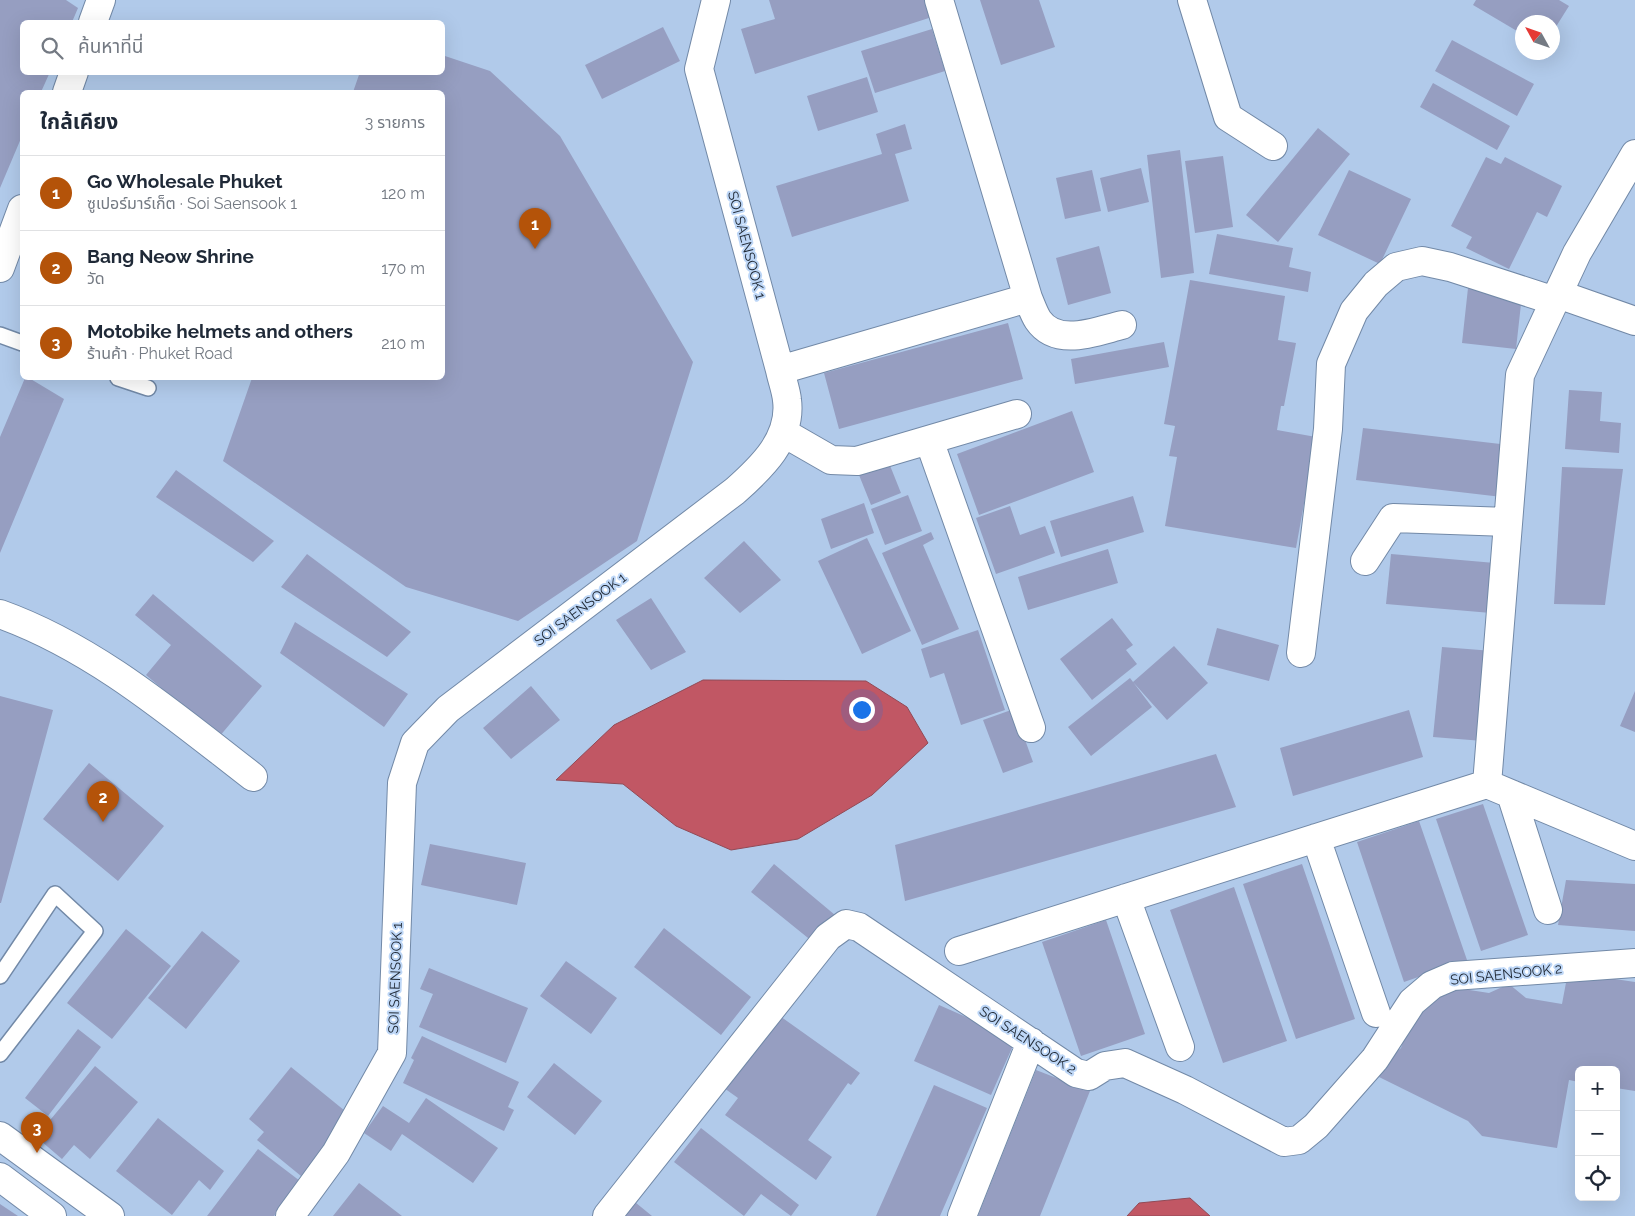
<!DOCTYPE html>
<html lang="th">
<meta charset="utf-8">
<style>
:root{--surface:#fff;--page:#f6f6f7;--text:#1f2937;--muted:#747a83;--line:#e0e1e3;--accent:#b45309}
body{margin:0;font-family:Raleway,"Noto Sans Thai",sans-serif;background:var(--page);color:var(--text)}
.controls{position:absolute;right:15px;bottom:15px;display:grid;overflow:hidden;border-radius:8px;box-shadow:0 5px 20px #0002}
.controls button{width:45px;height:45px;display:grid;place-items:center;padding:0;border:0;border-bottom:1px solid var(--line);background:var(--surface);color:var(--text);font:25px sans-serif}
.compass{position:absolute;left:1515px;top:15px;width:45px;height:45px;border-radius:50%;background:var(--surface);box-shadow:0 5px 20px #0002;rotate:310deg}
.you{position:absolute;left:861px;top:709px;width:18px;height:18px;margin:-12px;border:4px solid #fff;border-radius:50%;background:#1a73e8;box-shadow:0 0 0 8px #1a73e833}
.badge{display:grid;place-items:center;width:32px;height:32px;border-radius:50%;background:var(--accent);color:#fff;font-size:16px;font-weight:700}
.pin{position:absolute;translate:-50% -41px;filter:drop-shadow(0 1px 2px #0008)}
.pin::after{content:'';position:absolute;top:26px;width:18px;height:15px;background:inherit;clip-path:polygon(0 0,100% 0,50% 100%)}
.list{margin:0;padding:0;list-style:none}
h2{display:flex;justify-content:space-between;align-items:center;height:65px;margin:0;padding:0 20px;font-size:21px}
h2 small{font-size:16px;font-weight:400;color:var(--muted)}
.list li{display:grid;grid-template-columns:32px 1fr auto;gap:15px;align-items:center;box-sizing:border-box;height:75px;padding:0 20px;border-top:1px solid var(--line)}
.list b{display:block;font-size:19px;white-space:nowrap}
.list p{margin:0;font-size:16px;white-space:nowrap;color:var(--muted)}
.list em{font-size:16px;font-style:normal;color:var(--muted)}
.icon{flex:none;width:28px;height:28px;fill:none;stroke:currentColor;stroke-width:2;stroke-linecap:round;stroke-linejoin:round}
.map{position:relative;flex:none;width:1635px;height:1216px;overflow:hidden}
.search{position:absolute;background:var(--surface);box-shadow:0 5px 20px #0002;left:20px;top:20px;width:425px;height:55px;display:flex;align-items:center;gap:12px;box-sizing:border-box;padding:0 18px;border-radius:8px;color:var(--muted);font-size:19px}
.panel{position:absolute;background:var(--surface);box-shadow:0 5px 20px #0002;left:20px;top:90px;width:425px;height:290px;border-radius:8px}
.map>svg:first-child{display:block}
.water{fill:#c15764;stroke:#914a56}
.building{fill:#969ec1}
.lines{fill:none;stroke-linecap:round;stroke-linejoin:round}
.lane-casing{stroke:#7289a7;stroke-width:18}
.street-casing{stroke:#7289a7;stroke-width:30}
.secondary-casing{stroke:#7289a7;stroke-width:30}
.lane{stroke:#fff;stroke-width:15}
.street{stroke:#fff;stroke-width:28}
.secondary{stroke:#fff;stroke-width:28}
.labels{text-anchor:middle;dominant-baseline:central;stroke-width:4;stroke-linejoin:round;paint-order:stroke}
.street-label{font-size:14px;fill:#222b37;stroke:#bed7f7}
</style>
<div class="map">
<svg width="1635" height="1216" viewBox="0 0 1635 1216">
<rect width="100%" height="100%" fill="#b1caea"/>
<path class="water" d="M703,680L866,681L907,707L928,743L872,795L798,839L731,850L676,826L623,784L556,780L614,725Z
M1190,1198L1210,1216H1127L1139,1203Z"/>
<path class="building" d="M0,0H66L78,8L72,22H22V72H50L41,92H22V136L0,188Z
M769,0H927L932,17L755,74L741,29L775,19Z
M980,0H1039L1055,47L1001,65Z
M1476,0H1559L1569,6L1552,33V22H1522V34L1473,5Z
M663,27L680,61L602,99L585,65Z
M932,29L945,71L875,93L861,51Z
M1452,40L1534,84L1517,116L1435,71Z
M442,55L490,71L560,136L693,362L637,541L518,621L406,587L223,461L252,378H442V92H353L360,72H442Z
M867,77L878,112L818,131L807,96Z
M1433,83L1510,126L1497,150L1420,107Z
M905,124L912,149L895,154L909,201L792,237L776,186L882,154L876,134Z
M1318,128L1350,154L1278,242L1246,215Z
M1180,150L1194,273L1161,278L1147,155Z
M1223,156L1233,227L1195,233L1185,161Z
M1486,157L1501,164L1505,157L1562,186L1547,217L1537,212L1509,269L1466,248L1472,237L1451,226Z
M1141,168L1149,202L1108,212L1100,178Z
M1092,170L1101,211L1065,219L1056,178Z
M1349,170L1411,199L1380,264L1318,235Z
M1217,234L1293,248L1289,267L1311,272L1308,292L1209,274Z
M1099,246L1111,293L1068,305L1056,258Z
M1190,280L1285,296L1278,340L1296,343L1284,406H1281L1277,430L1316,437L1296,548L1165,526L1177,457L1169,456L1175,426L1164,424Z
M1468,288L1522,295L1516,349L1462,343Z
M1008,323L1023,379L839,429L824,373Z
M1164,342L1169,367L1075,384L1071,359Z
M25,378H29L64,399L0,553V437Z
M1569,390L1602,392L1600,421L1621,423L1619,453L1565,449Z
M1072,411L1094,472L979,515L957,454Z
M1363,428L1509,445L1502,497L1356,480Z
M889,463L901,493L871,505L859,475Z
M1562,467L1623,469L1605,605L1554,604Z
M176,470L274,541L253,562L156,497Z
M908,495L922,531L885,545L871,509Z
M1133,496L1144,532L1061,557L1050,521Z
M864,503L874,533L831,549L821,519Z
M1010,506L1020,535L1045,526L1055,553L996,574L976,518Z
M931,532L934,539L923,545L959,629L922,645L882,553Z
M867,538L911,631L862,654L818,561Z
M744,541L781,580L740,613L704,578Z
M1108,549L1118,583L1028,610L1018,577Z
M307,554L411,632L387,657L281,587Z
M1391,554L1495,563L1491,613L1386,604Z
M153,594L262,686L219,737L146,675L171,645L135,615Z
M651,598L686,652L651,670L616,620Z
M1112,618L1133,645L1126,650L1137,664L1092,700L1060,659Z
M295,622L408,694L384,727L280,653Z
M1217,628L1279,645L1269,681L1207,665Z
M978,630L1005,710L961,725L944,673L930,678L921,649Z
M1174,646L1208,683L1167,720L1133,682Z
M1442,647L1493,651L1483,741L1433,737Z
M1130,678L1152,707L1091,756L1068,727Z
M531,686L560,720L511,759L483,728Z
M1635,691V732L1620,726Z
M0,696L53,710L1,903H0Z
M1014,709L1033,762L1003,773L983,720Z
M1409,710L1423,757L1293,796L1280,748Z
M1216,754L1236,807L905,901L895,845Z
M89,763L164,826L118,881L43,819Z
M1483,804L1528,935L1481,951L1436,819Z
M1419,821L1467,960L1404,982L1357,842Z
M430,844L526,863L517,905L421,885Z
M774,864L835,915L813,942L751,892Z
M1302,864L1355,1019L1296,1039L1243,884Z
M1566,880L1635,884V931L1558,925Z
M1234,887L1287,1041L1223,1063L1170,910Z
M1106,920L1145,1034L1081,1056L1042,942Z
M664,928L751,997L721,1035L634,967Z
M126,929L171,966L112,1039L67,1003Z
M202,931L240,961L186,1029L148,998Z
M566,961L617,998L591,1034L540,996Z
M429,968L528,1008L506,1063L419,1027L433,994L420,989Z
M1568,972L1635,982V1091L1616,1088V1070H1579V1082L1569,1080L1557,1148L1482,1136L1468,1121L1379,1077L1387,1060L1401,1048L1408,1026L1450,987L1489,993L1509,984L1526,998L1562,1004Z
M939,1005L1016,1039L991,1095L914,1061Z
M777,1014L860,1073L851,1085L848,1083L808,1140L832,1157L816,1180L725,1115L738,1098L724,1088Z
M78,1029L101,1047L48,1116L25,1098Z
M422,1036L519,1082L508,1107L514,1110L504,1131L403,1083L414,1060L411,1058Z
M554,1063L602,1101L575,1135L527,1097Z
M95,1066L138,1102L90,1159L74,1145L62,1159L34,1135L44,1123L46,1125Z
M291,1067L350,1115L301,1176L257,1140L264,1132L249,1119Z
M1036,1070L1090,1091L1040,1216H978Z
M934,1085L987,1108L940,1216H876Z
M426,1098L498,1148L473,1183L402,1134L391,1151L364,1133L383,1106L409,1123Z
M158,1118L224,1171L210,1190L199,1180L172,1215L116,1171Z
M701,1128L799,1205L791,1216L761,1194L744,1216L674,1162Z
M258,1149L300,1181L274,1216H207Z
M359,1183L402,1216H333Z
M630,1198L652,1216H615Z
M0,1204L18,1216H0Z"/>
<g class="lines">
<defs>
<path id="lane" d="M0,335L22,343
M118,378L148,388
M0,976L55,894L95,931L0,1054"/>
<path id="street" d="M939,0L1028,298C1031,305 1034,314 1038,320C1057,348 1097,331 1122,325
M1192,0L1228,117L1273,146
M1558,294L1635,321
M780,370L1028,298
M784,433L831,460L857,461L1017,414
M929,440L1031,728
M1365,561L1393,518L1508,522
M0,614C95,648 174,716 253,777
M1301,653L1328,429L1331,364L1354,311L1376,284L1396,267L1422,261L1450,267L1555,301
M1487,784L1520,375L1577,253L1635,154
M1511,794L1548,910
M1316,838L1376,1013
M1126,898L1180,1047
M959,951L1487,784L1635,846
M290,1216L336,1153L392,1053L402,783L415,743L448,709L735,491C761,468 792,439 787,400C786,390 782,380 780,370L699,69L716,0
M607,1216L828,937L846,924L859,927L1076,1073L1089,1076L1105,1066L1125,1063L1185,1090L1284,1142L1299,1140L1316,1126L1375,1059L1412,1002L1432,985L1453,976L1635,963
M962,1216L1031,1042"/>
<path id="secondary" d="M93,22L101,0
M67,92L74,72
M0,268L22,209
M0,1136L110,1216
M0,1177L52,1216"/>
</defs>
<use href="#lane" class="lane-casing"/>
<use href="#street" class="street-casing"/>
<use href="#secondary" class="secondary-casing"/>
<use href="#lane" class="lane"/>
<use href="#street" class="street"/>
<use href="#secondary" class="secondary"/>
</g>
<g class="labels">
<g class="street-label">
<text transform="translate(747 245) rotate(75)">SOI SAENSOOK 1</text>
<text transform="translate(580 609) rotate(-37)">SOI SAENSOOK 1</text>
<text transform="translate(1506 974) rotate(-6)">SOI SAENSOOK 2</text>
<text transform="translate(395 978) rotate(-88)">SOI SAENSOOK 1</text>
<text transform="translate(1028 1040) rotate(33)">SOI SAENSOOK 2</text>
</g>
</g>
</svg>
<div class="controls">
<button>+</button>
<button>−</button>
<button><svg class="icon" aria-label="locate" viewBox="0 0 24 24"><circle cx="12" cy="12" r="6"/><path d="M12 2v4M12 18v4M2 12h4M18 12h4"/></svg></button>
</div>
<svg class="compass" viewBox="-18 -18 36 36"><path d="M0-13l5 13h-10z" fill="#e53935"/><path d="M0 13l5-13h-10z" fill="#747a83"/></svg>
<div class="you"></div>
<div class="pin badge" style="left:535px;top:249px">1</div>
<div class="pin badge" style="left:103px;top:822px">2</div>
<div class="pin badge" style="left:37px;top:1153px">3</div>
<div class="search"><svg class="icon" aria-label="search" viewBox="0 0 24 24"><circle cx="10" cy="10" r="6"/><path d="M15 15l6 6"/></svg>ค้นหาที่นี่</div>
<section class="panel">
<h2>ใกล้เคียง<small>3 รายการ</small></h2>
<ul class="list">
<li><span class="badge">1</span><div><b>Go Wholesale Phuket</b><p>ซูเปอร์มาร์เก็ต · Soi Saensook 1</p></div><em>120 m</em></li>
<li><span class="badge">2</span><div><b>Bang Neow Shrine</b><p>วัด</p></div><em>170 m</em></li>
<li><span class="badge">3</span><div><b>Motobike helmets and others</b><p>ร้านค้า · Phuket Road</p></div><em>210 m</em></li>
</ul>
</section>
</div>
